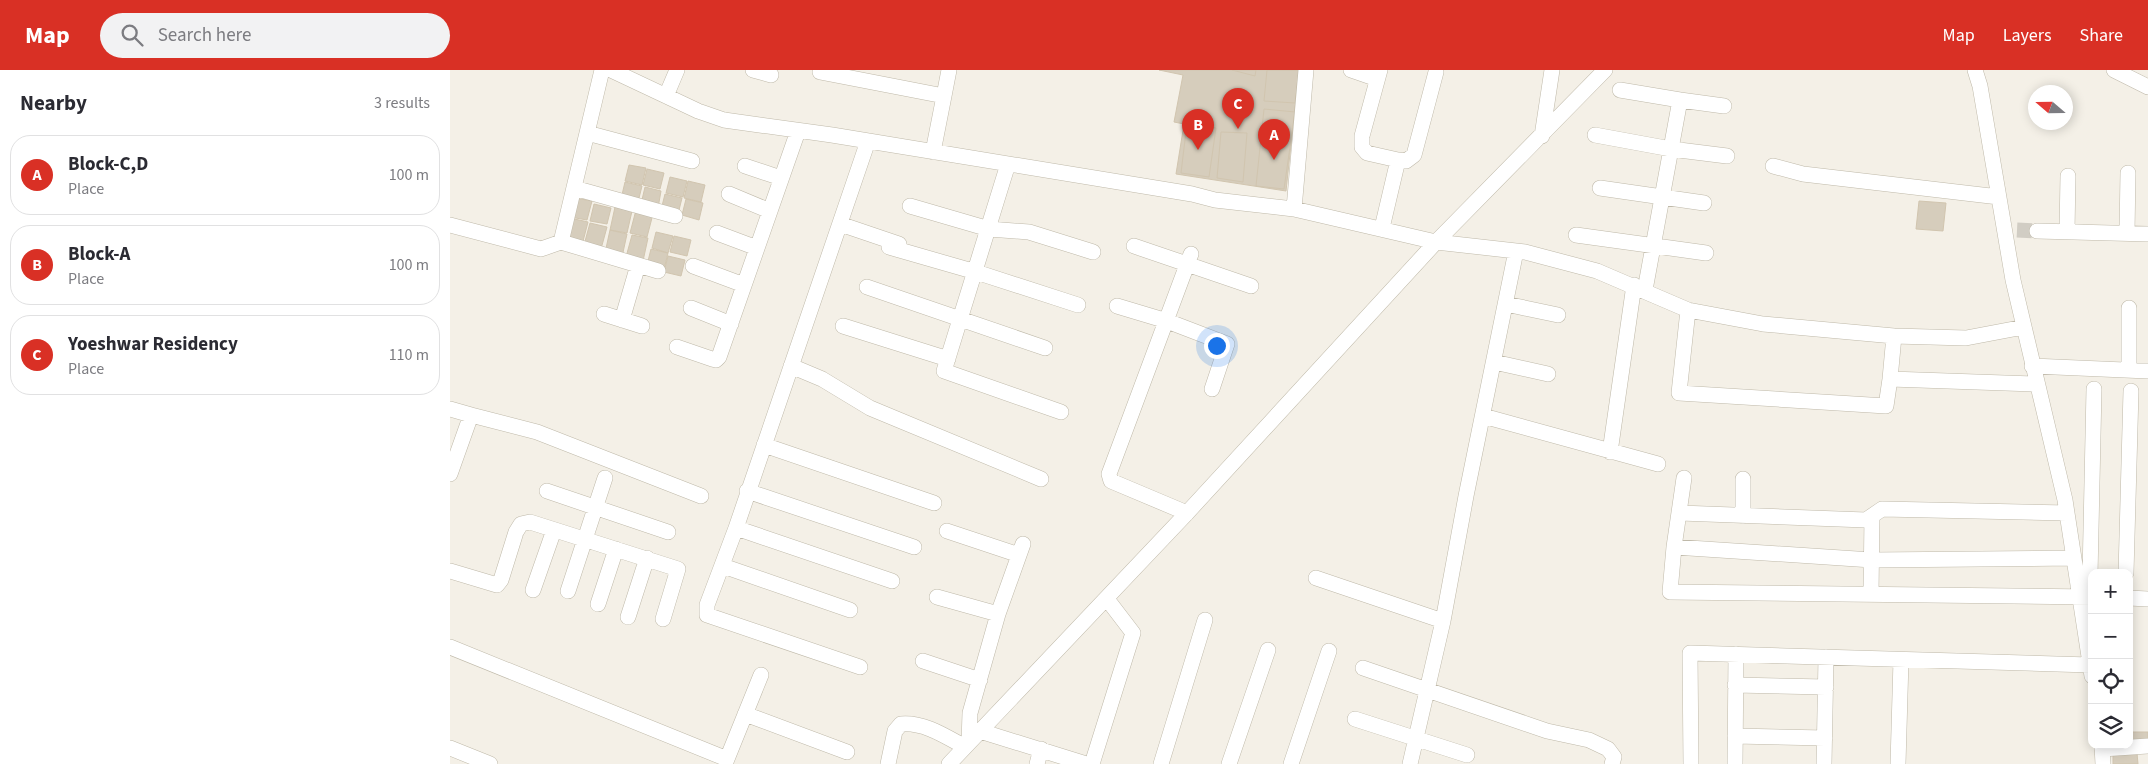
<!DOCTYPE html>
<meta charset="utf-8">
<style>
:root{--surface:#fff;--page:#f2f2f3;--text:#2b2b33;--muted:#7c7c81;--line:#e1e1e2;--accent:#d93025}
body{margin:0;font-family:"Source Sans 3",sans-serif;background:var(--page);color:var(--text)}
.controls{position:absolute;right:15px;bottom:15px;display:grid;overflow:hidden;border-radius:10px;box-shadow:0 2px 12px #0003}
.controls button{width:45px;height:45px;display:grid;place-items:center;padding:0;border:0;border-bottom:1px solid var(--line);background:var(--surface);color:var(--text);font:25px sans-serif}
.compass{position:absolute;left:1578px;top:15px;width:45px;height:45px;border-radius:50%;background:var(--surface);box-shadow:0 2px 12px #0003;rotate:290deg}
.you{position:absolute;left:766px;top:275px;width:18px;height:18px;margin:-12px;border:4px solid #fff;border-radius:50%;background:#1a73e8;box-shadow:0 0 0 8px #1a73e833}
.badge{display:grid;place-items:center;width:32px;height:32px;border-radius:50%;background:var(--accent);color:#fff;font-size:16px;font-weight:700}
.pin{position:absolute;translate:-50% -41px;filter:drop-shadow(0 1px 2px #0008)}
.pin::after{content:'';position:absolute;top:26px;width:18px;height:15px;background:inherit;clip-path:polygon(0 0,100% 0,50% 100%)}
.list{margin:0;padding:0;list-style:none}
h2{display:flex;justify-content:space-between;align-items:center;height:65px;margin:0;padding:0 20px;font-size:21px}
h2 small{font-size:16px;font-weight:400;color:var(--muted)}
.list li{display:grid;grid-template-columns:32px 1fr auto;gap:15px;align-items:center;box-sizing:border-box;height:80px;margin:0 10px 10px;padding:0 10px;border:1px solid var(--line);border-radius:20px}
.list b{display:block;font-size:19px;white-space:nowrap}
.list p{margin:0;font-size:16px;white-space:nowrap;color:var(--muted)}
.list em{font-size:16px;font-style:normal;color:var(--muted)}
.icon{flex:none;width:28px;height:28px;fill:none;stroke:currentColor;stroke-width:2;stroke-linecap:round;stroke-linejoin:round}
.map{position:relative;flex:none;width:1698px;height:694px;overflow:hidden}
header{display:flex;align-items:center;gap:30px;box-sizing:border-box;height:70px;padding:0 25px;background:var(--accent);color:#fff}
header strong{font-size:24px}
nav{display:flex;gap:28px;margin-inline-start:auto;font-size:18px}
.search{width:350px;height:45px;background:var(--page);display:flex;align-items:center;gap:12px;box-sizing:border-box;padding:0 18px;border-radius:28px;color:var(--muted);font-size:19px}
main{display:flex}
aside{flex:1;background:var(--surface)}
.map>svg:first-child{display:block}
.building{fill:#d6cdbc;stroke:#d1c5af}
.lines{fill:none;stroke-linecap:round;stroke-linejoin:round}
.minor-tunnel{stroke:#d1cdc4;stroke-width:15;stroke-dasharray:15 8;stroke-linecap:butt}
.minor-casing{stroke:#bfb9a9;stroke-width:16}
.minor{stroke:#fff;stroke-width:15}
</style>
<header>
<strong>Map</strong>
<div class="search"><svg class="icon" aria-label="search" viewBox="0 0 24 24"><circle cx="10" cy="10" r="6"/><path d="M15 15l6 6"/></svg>Search here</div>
<nav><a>Map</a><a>Layers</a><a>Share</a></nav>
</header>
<main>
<aside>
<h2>Nearby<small>3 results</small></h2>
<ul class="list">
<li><span class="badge">A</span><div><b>Block-C,D</b><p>Place</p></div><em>100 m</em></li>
<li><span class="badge">B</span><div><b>Block-A</b><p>Place</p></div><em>100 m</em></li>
<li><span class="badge">C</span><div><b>Yoeshwar Residency</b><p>Place</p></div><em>110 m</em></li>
</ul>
</aside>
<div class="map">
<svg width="1698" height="694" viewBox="0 0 1698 694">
<rect width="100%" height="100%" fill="#f4f0e7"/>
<path class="building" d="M709,0H849L836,121L726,104L734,54L724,52L733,5Z
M782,0H806L805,6Z
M817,0H849L845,33L814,31Z
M814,39L845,42L834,119L806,116Z
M737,53L766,58L759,107L731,103Z
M771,62L797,63L793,112L767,108Z
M179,95L196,98L192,115L175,111Z
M197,99L214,103L210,119L193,115Z
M220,107L237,111L233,127L216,123Z
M238,111L255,115L251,132L234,128Z
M175,112L192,116L188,132L171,129Z
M195,117L211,121L208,138L191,134Z
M215,124L232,128L228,144L211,140Z
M125,128L142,131L137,150L120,147Z
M236,129L253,133L249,150L232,145Z
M1469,131L1496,133L1493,161L1466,159Z
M144,134L161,138L157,154L140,151Z
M165,137L182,141L177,163L160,160Z
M186,140L203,144L197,167L180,163Z
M120,148L138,152L132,175L115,171Z
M140,153L157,157L151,179L134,175Z
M160,160L177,164L172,187L155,183Z
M206,162L223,166L218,183L202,178Z
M182,165L198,168L193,191L176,187Z
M224,166L241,170L237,186L220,182Z
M201,179L218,183L214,199L197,195Z
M218,186L235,190L231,206L214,202Z
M1679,662H1698V676L1679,675Z
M1687,683L1688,694H1663V684Z"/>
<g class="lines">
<path class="minor-tunnel" d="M1567,160L1587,161"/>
<defs>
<path id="minor" d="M161,0L248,41L274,50L382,65L742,124L765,130L844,139L986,172L1075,182L1147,201L1238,240L1313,254L1444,266L1516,268L1574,257
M303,0L321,5
M901,0L927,9
M930,0L912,66V77L917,83L948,90L932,158
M1525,0L1530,16L1563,210L1615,430L1642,606
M1664,0L1698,17
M370,2L494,26L483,82
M1170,20L1230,30L1195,220
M216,26L227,0
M494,26L499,0
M1230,30L1274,36
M137,63L242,91
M1145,65L1221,79L1277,86
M1092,66L1102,0
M948,90L956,91L964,85L986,2
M558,94L494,301L611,342
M295,96L331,108
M1323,96L1353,104L1549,127
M124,118L225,146
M1150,118L1254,133
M279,124L320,141
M460,136L539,159L579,162L643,182
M844,139L856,0
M390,154L449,174
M0,155L91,179L111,172L152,0
M1587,161L1698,164
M1617,161L1618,106
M1677,162L1678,103
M267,163L307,178
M1126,165L1256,183
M111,172L208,201
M684,176L801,216
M439,177L526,202L628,235
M243,196L294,215
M417,217L595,278
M1056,234L1108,245
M667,236L717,251L777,274L762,319
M241,238L281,254
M1238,240L1229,323L1436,336L1440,309
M154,244L192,256
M172,250L188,195
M393,256L498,289
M1444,266L1440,309L1586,314
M227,277L262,289L266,290L269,287L348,61
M1044,292L1098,304
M341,296L372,309L420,338L591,409
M1582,296L1698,301
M1679,300V238
M0,339L21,345L0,404
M21,345L87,362L251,426
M1033,346L1208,394
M314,375L484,433
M1160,382L1184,215
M1293,409V446
M97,421L218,462
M297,421L464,477
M737,443L661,411L659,404L741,184
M1230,443L1416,450L1432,439L1617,443
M286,458L442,511
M497,461L569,485
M1224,477L1234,408
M1623,488L1422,490L1224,477L1220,522L1642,527
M273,496L400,540
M0,501L47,515L51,510L66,462L71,454L80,452L228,499L213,549
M1676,503L1681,321
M866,508L993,551
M1628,516L1637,512L1640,506L1644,319
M83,520L104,460
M118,521L155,408
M1421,524L1422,446
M487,527L548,544
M1679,528L1698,529
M148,534L166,479
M178,547L197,488
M0,577L277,689
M473,591L530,610
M410,597L257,545V535L286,458L418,71
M913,598L1097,661L1139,670L1158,679L1164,687L1162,694
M1285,615L1376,617
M295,644L397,682
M905,649L1017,685
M530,661L636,694
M1285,666L1375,668
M519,672L520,643L548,544L573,474
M1652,675L1653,694
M0,678L40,694
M1652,679L1698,676
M275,694L311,605
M438,694L445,661L451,654C474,652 495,666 515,677
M499,694L737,443L986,172L1155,0
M587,694L591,679
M642,694L683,563L657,529
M711,694L755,550
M779,694L818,580
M841,694L879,581
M960,694L993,551L1016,426L1066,181
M1241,694L1240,583L1640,595
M1285,694L1286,584
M1374,694L1376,587
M1448,694L1451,590"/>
</defs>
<use href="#minor" class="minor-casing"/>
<use href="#minor" class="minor"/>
</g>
</svg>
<div class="controls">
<button>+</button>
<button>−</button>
<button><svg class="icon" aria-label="locate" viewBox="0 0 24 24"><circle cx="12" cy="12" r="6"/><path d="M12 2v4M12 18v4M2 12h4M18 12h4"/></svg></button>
<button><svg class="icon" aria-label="layers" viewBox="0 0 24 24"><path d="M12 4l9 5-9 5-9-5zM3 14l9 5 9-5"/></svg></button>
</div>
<svg class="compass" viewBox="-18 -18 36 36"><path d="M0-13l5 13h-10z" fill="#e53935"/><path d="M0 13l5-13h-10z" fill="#7c7c81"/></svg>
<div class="you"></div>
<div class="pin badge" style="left:824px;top:90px">A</div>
<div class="pin badge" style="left:748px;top:80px">B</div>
<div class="pin badge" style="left:788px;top:59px">C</div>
</div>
</main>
